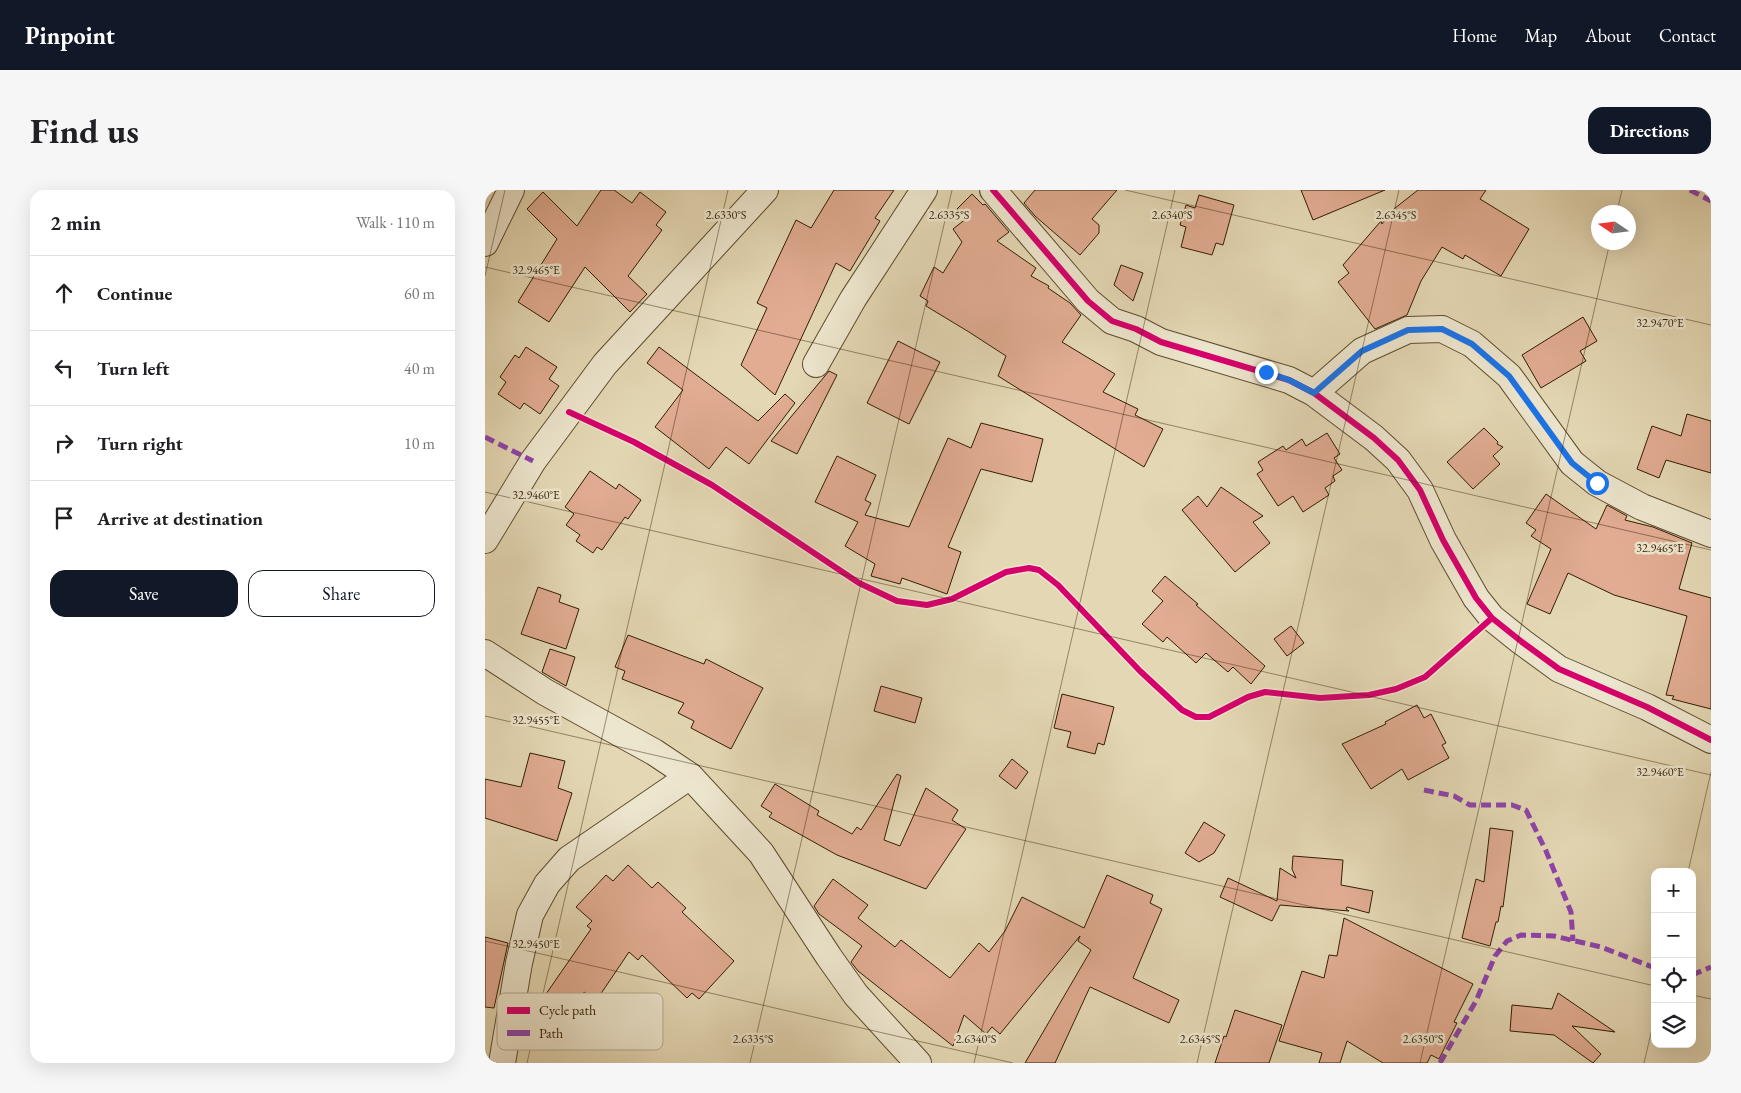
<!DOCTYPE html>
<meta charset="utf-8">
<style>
:root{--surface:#fff;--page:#f6f6f6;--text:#202124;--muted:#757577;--line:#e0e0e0;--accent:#111827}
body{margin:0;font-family:"EB Garamond",serif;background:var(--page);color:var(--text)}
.controls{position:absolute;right:15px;bottom:15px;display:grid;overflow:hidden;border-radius:10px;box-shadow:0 5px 20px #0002}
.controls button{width:45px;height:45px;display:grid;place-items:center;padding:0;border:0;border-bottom:1px solid var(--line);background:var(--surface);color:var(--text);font:25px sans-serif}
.compass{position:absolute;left:1106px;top:15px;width:45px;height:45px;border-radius:50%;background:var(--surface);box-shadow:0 5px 20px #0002;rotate:283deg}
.stop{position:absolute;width:15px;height:15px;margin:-11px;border:4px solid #1a73e8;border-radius:50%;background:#fff}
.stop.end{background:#1a73e8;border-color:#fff;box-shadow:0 1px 5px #0008}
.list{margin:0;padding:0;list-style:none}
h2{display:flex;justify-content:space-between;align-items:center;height:65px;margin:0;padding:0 20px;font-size:21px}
h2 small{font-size:16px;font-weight:400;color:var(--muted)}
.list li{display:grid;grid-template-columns:32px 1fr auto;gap:15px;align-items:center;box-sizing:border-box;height:75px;padding:0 20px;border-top:1px solid var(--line)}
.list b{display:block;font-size:19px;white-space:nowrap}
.list em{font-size:16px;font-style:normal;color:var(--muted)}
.actions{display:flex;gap:10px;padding:15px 20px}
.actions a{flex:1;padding:11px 0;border:1px solid var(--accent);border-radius:15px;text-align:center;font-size:18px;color:var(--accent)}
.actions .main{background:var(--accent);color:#fff}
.icon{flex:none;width:28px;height:28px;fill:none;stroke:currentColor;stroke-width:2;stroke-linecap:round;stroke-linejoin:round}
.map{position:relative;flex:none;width:1226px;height:873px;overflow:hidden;border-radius:15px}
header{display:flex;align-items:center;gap:30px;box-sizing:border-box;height:70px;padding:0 25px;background:var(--accent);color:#fff}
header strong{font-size:24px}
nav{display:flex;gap:28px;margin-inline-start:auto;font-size:18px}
.intro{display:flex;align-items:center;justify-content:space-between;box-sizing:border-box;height:120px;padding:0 30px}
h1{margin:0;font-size:35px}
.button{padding:12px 22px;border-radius:15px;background:var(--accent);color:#fff;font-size:18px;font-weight:700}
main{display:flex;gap:30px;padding:0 30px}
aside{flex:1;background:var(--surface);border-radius:15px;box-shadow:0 5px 20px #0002}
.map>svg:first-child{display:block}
.building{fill:#e1ac92;stroke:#321d02}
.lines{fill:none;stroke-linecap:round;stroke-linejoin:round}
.minor-casing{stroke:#5e4c2e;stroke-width:28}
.minor{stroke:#ede6ce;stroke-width:26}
.quiet{stroke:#8e44ad;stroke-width:5;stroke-dasharray:10 5;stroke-linecap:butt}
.cycleway-casing{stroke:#ede6ce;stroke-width:9}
.cycleway{stroke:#d6006c;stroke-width:6}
.route{stroke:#1a73e8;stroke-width:6}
.ticks{fill:none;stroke:#321d02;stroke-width:1;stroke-opacity:0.45}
.key{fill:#ede6ce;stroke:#b5aa91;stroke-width:1}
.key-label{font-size:14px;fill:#321d02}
.ticks-label{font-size:12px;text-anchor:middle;fill:#321d02;stroke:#ede6ce;stroke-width:5;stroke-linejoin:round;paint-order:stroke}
</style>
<header>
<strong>Pinpoint</strong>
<nav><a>Home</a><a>Map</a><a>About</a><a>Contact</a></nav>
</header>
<div class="intro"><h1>Find us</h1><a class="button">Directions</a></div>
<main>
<aside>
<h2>2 min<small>Walk · 110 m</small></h2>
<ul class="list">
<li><svg class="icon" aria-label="ahead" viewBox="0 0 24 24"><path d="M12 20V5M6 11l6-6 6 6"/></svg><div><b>Continue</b></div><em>60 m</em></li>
<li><svg class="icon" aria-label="left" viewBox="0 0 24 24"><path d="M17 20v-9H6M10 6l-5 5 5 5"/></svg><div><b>Turn left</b></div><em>40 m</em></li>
<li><svg class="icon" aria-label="right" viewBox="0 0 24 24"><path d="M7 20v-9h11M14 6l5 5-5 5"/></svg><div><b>Turn right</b></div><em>10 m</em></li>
<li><svg class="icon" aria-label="arrive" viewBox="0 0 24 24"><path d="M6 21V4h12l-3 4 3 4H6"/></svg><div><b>Arrive at destination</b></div></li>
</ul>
<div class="actions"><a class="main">Save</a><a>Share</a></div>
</aside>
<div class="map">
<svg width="1226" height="873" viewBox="0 0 1226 873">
<rect width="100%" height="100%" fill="#e4d8b4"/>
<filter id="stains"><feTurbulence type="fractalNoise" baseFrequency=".004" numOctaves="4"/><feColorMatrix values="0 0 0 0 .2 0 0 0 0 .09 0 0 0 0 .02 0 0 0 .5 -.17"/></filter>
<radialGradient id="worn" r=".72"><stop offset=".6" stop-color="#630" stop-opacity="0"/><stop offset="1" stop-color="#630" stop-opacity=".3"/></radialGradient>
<path class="building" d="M116,0H129L147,13L155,2L181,22L171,35L177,40L143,86L162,104L145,122L100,77L64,132L33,112L72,49L42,19L58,2L92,36Z
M349,0H409L390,28L395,31L365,81L351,73L290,205L256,175L282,118L272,113L311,30L326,38Z
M550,0H632L607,29L614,35V43L595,65L550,26L539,13Z
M816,0H900L828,30Z
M933,0H1001L995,9L1044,39L1016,86L980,65L978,69L957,57L936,91L922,125L890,139L853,92L864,83L858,75L896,31L897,34L905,22Z
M487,4L498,15L500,14L524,42L512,51L551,78L546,86L564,96L563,98L585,113L596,125L577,152L630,184L618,202L653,219L650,225L678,239L659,277L513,186L521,166L484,142L441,116L443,111L435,106L449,77L458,83L477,52L468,39L482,28L472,19Z
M714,5L749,15L738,55L731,53L727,65L696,57L701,37L695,35L701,15L710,18Z
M636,75L658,83L648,111L629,95Z
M1098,127L1112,151L1095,161L1101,171L1056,198L1037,165Z
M413,151L455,172L424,234L382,213Z
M41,157L72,177L64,189L74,196L55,224L39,213L35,219L13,204L21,192L15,187L30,165L34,168Z
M174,157L273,231L300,204L310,213L264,274L241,257L224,279L170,237L198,200L162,173Z
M344,181L352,185L312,264L286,251Z
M1202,224L1226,231V283L1181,270L1174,288L1152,279L1167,236L1196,246Z
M496,233L558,249L547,292L496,279L463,357L476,362L462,404L417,388L415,394L386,386L390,374L360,356L373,332L330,312L352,266L391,285L380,310L386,313L380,325L424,337L463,248L486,258Z
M999,238L1013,252L1012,254L1018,257L1008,266L1015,274L988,299L962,272Z
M842,243L855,264L849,268L857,280L848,286L850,291L840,298L844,305L818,322L808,306L793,316L772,284L778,280L773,272L798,256L801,260L817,249L821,256Z
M105,281L131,299L134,294L156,310L143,329L140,327L117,360L112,357L108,363L91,351L95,345L81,335L89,324L80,317Z
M736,297L778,326L768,332L785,353L750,382L697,320L713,306L722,317Z
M1061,304L1111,339L1122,315L1142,326L1140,330L1168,337L1207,353L1194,399L1226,408V519L1187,509L1189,506L1181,505L1202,426L1129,405L1083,383L1065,424L1042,414L1066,359L1046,346L1051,340L1041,333Z
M680,386L713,414L711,415L780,476L766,494L748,477L743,482L721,463L711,473L682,447L678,452L657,434L678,411L667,401Z
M53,397L76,405L74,412L94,419L81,459L36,444Z
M806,436L819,453L802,466L789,449Z
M143,445L219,474L221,469L278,498L246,559L206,538L209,531L193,523L199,513L137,489L140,481L130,477Z
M65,459L90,467L81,496L57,482Z
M396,496L437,508L430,533L389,521Z
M577,504L629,517L619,555L613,553L610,564L582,557L586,542L569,538Z
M932,515L939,528L946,524L961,553L957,555L964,568L923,590L917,579L886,599L857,554L901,534L900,532Z
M45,563L80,571L73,598L87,603L72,651L0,628V589L36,597Z
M527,569L543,582L531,599L514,586Z
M412,584L416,586L399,650L415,656L441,598L473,620L467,630L481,639L441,699L352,665L284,627L287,623L276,616L290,594L334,621L332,625L367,644L372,637L376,640Z
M719,632L740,645L729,663L714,672L700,663Z
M1005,638L1028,641L1018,717L1016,716L1013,732H1011L1005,756L977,748L991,689L999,692Z
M808,666L858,670L856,695L888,701L884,723L862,717L861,719L864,721L795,715L787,731L735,707L743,688L792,711L795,678L811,688L807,679Z
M143,675L167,698L173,692L201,718L197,722L249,771L214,809L207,803L202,808L157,765L153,770L144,762L111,811L99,802L87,850L55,841L64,806L61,804L106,739L102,736L107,731L91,717L121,685L128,691Z
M622,685L668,705L665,713L677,719L648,788L694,810L684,833L605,797L570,873H540L606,760L593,751L595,746L515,844L507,837L501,844L479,825L468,856L373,781L366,772L377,756L334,724L329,716L348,689L383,715L373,728L410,757L416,750L465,788L494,753L504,762L520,741L537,707L599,738Z
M859,728L988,794L969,832L972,833L954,869L946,865L942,873H898L862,851L855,873H834L837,863L794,851L817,781L839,788L844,765L852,766Z
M0,747L23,753L9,818L0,817Z
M1073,803L1130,842L1087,836L1116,864L1108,873L1069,845L1025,841L1027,815L1067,819Z
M750,820L797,835L784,873H730L739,846L741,847Z"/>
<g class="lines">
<defs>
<path id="minor" d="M508,0L603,111L627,131L651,139L676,152L804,190L829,203L889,248L913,270L935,300L958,350L991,408L1007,428L1037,452L1074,479L1162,517L1226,550
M0,53L26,0
M331,174L368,109L439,0
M829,203L877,161L923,140L957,139L987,154L1024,186L1087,273L1112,293L1157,317L1226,344
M0,350L48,271L120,174L280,0
M0,463L60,502L169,562L205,586L276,663L344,767L371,805L433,873
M17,873L34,773L45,725L62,694L84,669L205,586"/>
</defs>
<use href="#minor" class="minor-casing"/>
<use href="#minor" class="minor"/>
<path class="quiet" d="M1205,0L1226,11
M0,247L48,271
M939,600L969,606L985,615H1027L1041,620L1061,661L1086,722L1088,751
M1207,785L1226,777
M955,873L991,811L1010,766L1022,751L1036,745L1069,746L1116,757L1170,778"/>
<defs>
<path id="cycleway" d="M508,0L603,111L627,131L651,139L676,152L804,190L829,203L889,248L913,270L935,300L958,350L991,408L1007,428L1037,452L1074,479L1162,517L1226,550
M84,222L149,252L227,295L374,393L412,411L442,415L467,409L521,382L544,378L554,380L573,395L655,481L697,520L711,527H724L763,507L780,502L835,508L884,505L911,499L940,487L1007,428"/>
</defs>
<use href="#cycleway" class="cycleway-casing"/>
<use href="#cycleway" class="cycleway"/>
</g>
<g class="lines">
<path class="route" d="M781,182L804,190L829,203L877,161L923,140L957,139L987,154L1024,186L1087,273L1112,293"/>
</g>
<path class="ticks" d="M640,0L1226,135M1132,22L1137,0M0,77L1226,360M0,86L20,0M0,302L1226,585M0,526L1170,796M1203,682L1226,582M0,751L528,873M1207,805L1226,809M42,873L243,0M265,873L467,0M489,873L690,0M712,873L914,0M935,873L1125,52M1159,873L1170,826"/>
<rect x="12" y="803" width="166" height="57" rx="8" class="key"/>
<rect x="22" y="817" width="23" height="7" fill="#d6006c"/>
<rect x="22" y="840" width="23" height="6" fill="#8e44ad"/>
<g class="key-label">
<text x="54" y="825">Cycle path</text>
<text x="54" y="848">Path</text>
</g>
<g class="ticks-label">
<text x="241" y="29">2.6330°S</text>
<text x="464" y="29">2.6335°S</text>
<text x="687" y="29">2.6340°S</text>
<text x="911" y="29">2.6345°S</text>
<text x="51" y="84">32.9465°E</text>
<text x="1175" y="137">32.9470°E</text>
<text x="51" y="309">32.9460°E</text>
<text x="1175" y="362">32.9465°E</text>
<text x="51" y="534">32.9455°E</text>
<text x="1175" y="586">32.9460°E</text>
<text x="51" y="758">32.9450°E</text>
<text x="268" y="853">2.6335°S</text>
<text x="491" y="853">2.6340°S</text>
<text x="715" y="853">2.6345°S</text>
<text x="938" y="853">2.6350°S</text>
</g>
<rect width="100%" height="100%" filter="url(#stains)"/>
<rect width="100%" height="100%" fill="url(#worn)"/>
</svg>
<div class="controls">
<button>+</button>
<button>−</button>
<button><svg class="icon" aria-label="locate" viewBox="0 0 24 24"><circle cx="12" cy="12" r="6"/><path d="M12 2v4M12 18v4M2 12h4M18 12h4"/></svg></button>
<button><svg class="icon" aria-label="layers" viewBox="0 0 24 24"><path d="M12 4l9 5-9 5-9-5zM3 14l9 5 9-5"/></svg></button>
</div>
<svg class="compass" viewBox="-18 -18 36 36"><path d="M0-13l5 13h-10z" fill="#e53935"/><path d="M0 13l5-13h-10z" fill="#757577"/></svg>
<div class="stop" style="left:1112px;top:293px"></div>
<div class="stop end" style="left:781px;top:182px"></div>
</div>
</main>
